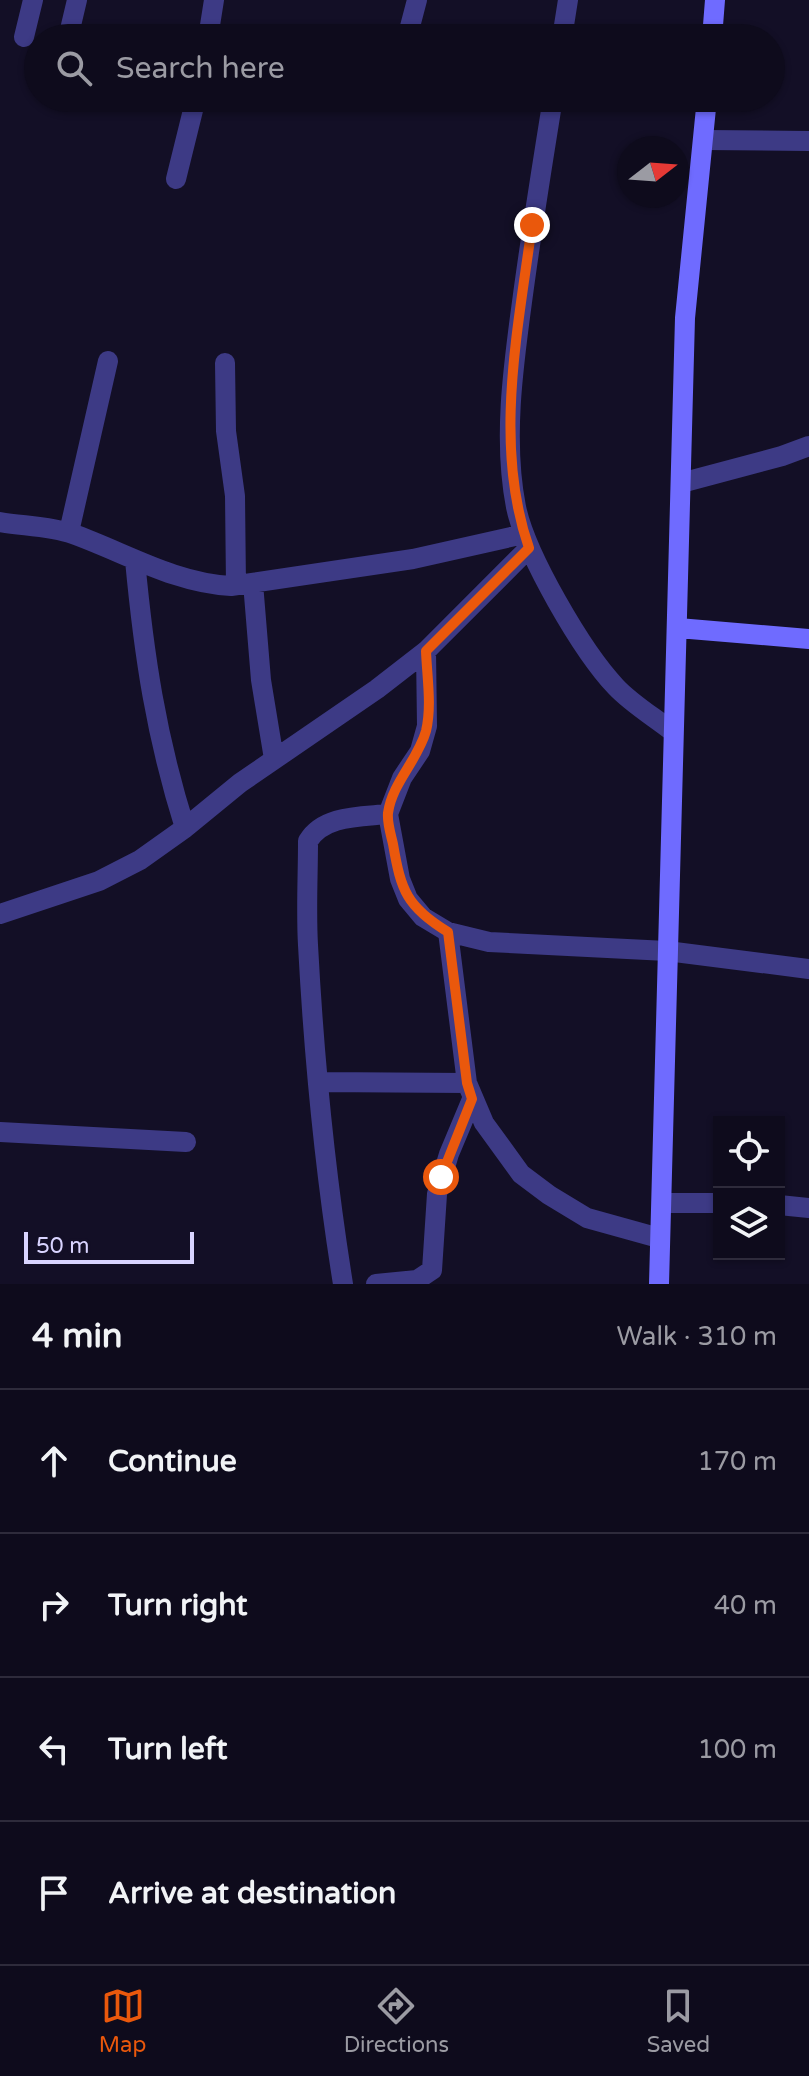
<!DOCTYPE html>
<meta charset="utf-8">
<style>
:root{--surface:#0e0b1c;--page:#1c1929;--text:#f1f3f6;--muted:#9b9ba3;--line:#2e2b3b;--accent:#ea580c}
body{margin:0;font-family:"Varela Round",sans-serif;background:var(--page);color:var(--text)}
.controls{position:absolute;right:24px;bottom:24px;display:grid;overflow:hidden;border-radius:0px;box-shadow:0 2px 6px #0004}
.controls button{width:72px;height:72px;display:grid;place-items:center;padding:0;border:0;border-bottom:2px solid var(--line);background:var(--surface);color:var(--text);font:40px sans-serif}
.compass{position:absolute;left:617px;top:136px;width:72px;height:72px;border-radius:50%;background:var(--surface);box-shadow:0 2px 6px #0004;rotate:73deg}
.scale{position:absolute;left:24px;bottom:20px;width:170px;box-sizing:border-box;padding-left:8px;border:4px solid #d9d4ff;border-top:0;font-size:22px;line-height:28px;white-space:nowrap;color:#d9d4ff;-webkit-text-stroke:6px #130f26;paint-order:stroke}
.stop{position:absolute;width:24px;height:24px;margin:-18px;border:6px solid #ea580c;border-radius:50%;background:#fff}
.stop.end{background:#ea580c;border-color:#fff;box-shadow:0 2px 8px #0008}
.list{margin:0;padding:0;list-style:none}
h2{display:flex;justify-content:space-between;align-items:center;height:104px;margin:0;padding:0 32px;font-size:34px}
h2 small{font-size:26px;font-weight:400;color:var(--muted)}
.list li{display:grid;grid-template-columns:52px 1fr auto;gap:24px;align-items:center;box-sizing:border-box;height:144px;padding:0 32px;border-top:2px solid var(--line)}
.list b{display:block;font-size:30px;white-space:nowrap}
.list em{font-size:26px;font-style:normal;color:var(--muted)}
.icon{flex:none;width:44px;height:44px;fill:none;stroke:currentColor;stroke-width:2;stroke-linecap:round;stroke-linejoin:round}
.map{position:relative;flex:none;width:809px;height:1284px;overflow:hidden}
.search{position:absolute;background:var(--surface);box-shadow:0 2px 6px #0004;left:24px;right:24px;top:24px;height:88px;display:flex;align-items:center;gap:20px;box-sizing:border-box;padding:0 28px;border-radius:44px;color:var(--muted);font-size:30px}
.sheet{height:680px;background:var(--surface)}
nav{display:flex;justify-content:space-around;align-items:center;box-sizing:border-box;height:112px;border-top:2px solid var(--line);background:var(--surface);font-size:22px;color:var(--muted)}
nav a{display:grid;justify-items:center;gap:4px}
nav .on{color:var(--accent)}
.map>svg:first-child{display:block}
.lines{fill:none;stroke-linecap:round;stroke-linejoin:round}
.street{stroke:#3d3a85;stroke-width:20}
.secondary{stroke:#6f6bff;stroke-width:20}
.route{stroke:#ea580c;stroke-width:10}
</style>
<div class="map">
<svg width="809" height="1284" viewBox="0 0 809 1284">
<rect width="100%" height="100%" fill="#130f26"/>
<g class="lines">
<path class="street" d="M24,37L33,0
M68,38L77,0
M208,38L214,0
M407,38L417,0
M562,38L568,0
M553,98C542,166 531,234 522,302C513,368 503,441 516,507C526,555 582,651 616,687C632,704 654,717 673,732
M391,99V98
M704,140L809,141
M176,179L196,98
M225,363L226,431L235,496L236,585
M681,483L782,456L809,446
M0,522C23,526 51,526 73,534C126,553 174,583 231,586L413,559L524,534
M69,532L108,361
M135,560C144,656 156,736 185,828
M253,583L261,680L274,759
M426,651L427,726L420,751L402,778L388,814L400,879L408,899L423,917L448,932L489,942L667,951L809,969
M0,914L99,881L140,860L185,828L240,783L377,689L426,651L529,548
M448,932L467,1083L484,1123L521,1174L549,1195L587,1218L659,1238
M318,1082L467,1083
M0,1132L186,1142
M662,1203H719
M779,1205L809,1208
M343,1284C325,1172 314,1058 308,945C306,911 308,876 308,841C324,815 360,817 388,814
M376,1284L417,1280L432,1270L437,1194L449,1154L472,1099"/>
<path class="secondary" d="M712,38L715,0
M678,628L809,639
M659,1284L685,318L707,98"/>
</g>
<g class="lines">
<path class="route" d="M441,1177L472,1099L467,1083L448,932C407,907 401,891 393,844C391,835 387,823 388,813C392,783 418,760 426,731C432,706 427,677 426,651L529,548C493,445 518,330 532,225"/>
</g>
</svg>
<div class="controls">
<button><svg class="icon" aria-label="locate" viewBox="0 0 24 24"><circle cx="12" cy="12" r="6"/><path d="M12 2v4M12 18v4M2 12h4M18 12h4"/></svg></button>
<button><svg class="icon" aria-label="layers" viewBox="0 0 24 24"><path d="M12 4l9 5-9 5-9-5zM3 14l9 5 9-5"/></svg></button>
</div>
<svg class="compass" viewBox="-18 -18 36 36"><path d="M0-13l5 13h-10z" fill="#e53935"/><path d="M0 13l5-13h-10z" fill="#9b9ba3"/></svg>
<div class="scale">50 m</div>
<div class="stop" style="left:441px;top:1177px"></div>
<div class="stop end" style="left:532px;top:225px"></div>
<div class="search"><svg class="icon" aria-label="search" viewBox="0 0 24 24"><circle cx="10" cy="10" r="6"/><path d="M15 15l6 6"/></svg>Search here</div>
</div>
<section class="sheet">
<h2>4 min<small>Walk · 310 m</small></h2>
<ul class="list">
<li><svg class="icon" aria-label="ahead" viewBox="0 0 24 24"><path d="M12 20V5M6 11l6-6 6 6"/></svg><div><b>Continue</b></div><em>170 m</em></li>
<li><svg class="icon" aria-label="right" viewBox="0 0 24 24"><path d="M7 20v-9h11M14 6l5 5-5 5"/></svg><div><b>Turn right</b></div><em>40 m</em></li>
<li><svg class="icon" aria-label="left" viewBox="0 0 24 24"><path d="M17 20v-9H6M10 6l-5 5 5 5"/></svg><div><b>Turn left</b></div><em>100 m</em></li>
<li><svg class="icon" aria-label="arrive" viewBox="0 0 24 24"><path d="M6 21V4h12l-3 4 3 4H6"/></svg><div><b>Arrive at destination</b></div></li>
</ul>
</section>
<nav>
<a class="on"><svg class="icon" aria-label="map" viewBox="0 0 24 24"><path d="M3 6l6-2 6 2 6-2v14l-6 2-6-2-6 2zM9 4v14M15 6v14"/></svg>Map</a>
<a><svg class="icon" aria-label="directions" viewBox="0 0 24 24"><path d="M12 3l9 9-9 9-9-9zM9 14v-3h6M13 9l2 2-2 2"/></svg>Directions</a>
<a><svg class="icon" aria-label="saved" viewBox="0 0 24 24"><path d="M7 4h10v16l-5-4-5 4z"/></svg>Saved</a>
</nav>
